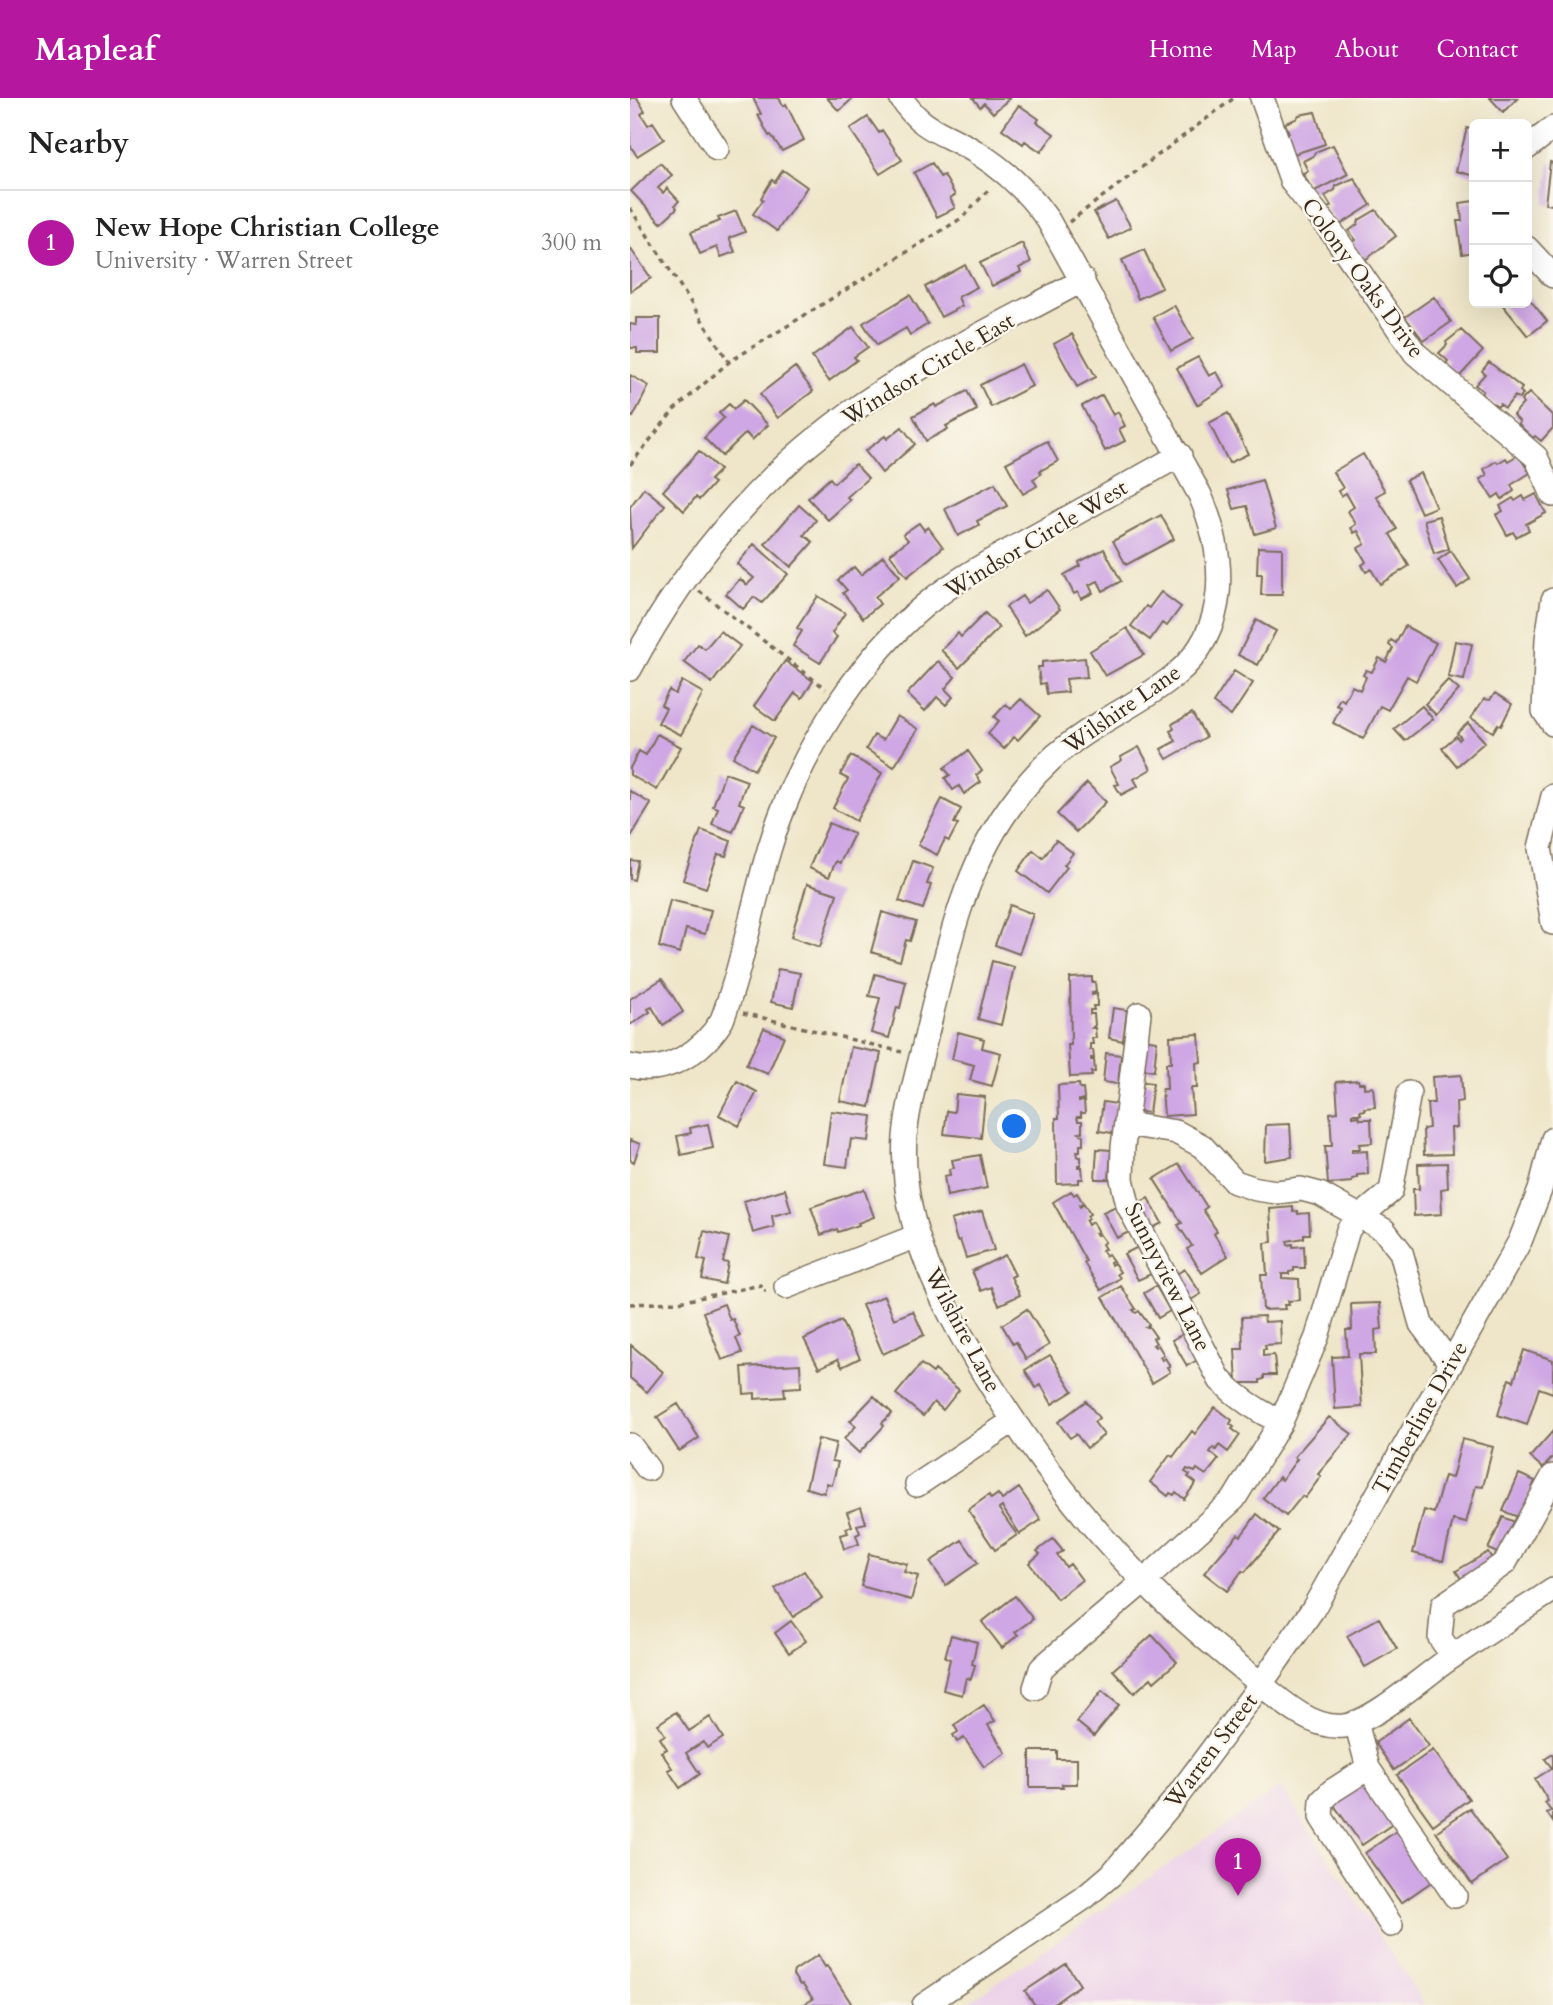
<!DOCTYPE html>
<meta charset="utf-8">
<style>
:root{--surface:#fff;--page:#f6f6f6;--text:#222;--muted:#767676;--line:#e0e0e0;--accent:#b5179e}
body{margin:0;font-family:Cardo,serif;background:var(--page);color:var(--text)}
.controls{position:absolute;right:21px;top:21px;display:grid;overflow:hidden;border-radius:10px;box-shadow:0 7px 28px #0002}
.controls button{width:63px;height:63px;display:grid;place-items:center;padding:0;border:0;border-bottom:2px solid var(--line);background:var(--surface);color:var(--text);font:35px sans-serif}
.you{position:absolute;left:385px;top:1029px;width:24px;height:24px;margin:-18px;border:5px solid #fff;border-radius:50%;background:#1a73e8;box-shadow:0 0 0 10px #1a73e833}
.badge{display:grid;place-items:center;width:46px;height:46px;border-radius:50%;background:var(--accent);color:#fff;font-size:23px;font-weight:700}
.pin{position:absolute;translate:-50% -58px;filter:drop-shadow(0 2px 4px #0008)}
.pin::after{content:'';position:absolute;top:37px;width:24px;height:21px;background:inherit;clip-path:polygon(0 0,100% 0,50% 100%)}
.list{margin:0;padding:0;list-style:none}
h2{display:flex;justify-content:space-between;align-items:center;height:91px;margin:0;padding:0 28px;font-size:30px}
h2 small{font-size:23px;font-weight:400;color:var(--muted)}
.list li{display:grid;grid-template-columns:46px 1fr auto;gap:21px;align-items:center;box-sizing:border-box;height:105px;padding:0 28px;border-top:2px solid var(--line)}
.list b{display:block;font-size:26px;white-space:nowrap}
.list p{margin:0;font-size:23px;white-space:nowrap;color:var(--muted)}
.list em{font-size:23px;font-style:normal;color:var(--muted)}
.icon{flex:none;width:38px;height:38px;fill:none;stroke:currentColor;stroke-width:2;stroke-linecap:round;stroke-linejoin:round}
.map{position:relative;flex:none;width:923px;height:1907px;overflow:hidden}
header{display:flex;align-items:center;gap:42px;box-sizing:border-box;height:98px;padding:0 35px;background:var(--accent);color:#fff}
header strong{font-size:33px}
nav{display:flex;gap:38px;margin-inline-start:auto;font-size:24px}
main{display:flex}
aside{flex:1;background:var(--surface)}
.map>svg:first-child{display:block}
.built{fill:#ecd1e9}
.building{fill:#cfa7e4}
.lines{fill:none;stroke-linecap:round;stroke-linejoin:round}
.minor-casing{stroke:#7a6c5a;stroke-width:26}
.path{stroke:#7a6c5a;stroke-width:3.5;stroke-dasharray:5 5;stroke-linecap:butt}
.minor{stroke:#fff;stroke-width:23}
.labels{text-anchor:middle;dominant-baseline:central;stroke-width:5;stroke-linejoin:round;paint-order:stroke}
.street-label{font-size:23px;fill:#3b2a1e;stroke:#fbf7ec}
</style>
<header>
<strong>Mapleaf</strong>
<nav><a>Home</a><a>Map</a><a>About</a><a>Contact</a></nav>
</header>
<main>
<aside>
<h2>Nearby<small></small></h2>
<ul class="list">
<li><span class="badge">1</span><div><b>New Hope Christian College</b><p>University · Warren Street</p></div><em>300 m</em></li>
</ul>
</aside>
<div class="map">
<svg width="923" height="1907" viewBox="0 0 923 1907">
<rect width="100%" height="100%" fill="#fbf7ec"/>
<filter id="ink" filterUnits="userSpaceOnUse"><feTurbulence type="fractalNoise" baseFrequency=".0143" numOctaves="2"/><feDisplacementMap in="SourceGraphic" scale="14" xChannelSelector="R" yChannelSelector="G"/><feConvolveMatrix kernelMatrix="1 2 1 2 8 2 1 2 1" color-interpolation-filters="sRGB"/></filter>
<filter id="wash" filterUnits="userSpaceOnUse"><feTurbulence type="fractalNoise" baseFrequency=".00686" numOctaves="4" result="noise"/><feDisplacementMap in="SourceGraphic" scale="28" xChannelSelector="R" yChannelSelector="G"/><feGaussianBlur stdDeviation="1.57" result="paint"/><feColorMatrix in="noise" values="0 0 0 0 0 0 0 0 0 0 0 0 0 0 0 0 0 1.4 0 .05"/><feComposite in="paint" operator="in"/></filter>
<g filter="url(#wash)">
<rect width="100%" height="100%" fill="#efe6c9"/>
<path class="built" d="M651,1689L795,1907H334Z"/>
<g id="blocks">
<path class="building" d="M0,0H7L15,13L11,16L18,27L23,24L34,41L7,58L0,47Z
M123,0H149L153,8L156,6L174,42L152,53L141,37L139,38L128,17L131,16Z
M197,0H223L209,13Z
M343,0H380L363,15L354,5L350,9Z
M860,0H888L873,14Z
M389,7L409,21L407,24L424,36L411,54L395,43L393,46L372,31Z
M685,14L695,46L661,57L654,37L659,35L655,25L666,21L669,17Z
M238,19L249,35L252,32L272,62L250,76L220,31Z
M837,30L844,32V78L826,73Z
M703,47L718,76L683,94L673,75L678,73L673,63L683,58L685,54Z
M920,64L923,65V107L915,106Z
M30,65L42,77L28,90L33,95L37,90L49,103L45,107L47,110L31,125L1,93Z
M302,65L310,79L314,77L325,97L320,100L325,110L307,119L284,75Z
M153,72L177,89L147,133L123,116L133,102L131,100L142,82L145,84Z
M724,80L741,107L708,128L697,111L701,108L695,98L705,92L706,88Z
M486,103L501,129L479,141L464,114Z
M844,103V154L832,156L827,123H832L830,105Z
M746,112L766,138L735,162L722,145L726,142L719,133L728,126L729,122Z
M106,113L115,134L99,140L105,154L91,159L87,149L70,156L61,134L90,123L88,120Z
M392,145L401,164L389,170L391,174L362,188L350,165Z
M0,150L21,180L1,193L0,191Z
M514,152L532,190L508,201L492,162Z
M335,167L347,189L328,199L332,208L311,219L295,189Z
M280,197L298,226L280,237L276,230L247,247L233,225Z
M897,198L917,223L898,238L871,205H897Z
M804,199L821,224L794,243L775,219Z
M544,207L563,241L541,253L523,219Z
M6,220H30V255H7V250H0V226L6,227Z
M223,229L238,249L224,259L227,262L199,283L182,259Z
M831,232L853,253L829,279L815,267L818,263L809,255L817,247L816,244Z
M442,236L466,279L447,289L424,246Z
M568,259L579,278L587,274L595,289L567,307L547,270Z
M859,264L892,290L890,293L893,296L889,301L885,298L875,310L870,306L867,309L851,296L853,293L845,287L855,276L852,273Z
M391,266L402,288L361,309L350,287Z
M165,269L183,293L148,320L130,296Z
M0,277L19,288L3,319L0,317Z
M337,293L347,312L316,328L318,331L296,343L283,318L305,306L306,309Z
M899,295L923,318V330L911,343L905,338L903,340L888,326L890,324L883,317L893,306L891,303Z
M472,297L483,317L488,314L495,328L489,331L495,343L475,353L452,308Z
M114,302L138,327L122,342L116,335L92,358L74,340L94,320L89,315L99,306L104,311Z
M598,315L618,356L599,365L579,325Z
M272,329L285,346L252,375L235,353L255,338L257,341Z
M417,343L428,363L410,373L411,376L403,381L407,388L393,396L376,365Z
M69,353L90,372L80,382L84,385L69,402L66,399L54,413L33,393Z
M733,356L755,393L746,398L767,431L760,436L779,468L750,486L741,471L736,474L732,467L736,464L728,450L735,446L728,433L724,435L721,430L726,426L718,413L724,409L716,395L711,398L708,393L713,390L703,374Z
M888,357L900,375L881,387L884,393L872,401L869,396L863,400L850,381L857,377L854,371L866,363L868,365L876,360L878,363Z
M225,366L238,380L217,399L220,402L198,422L178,400L200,380L204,385Z
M791,375L806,409L791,415L776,382Z
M632,382L646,430L625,436L617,408L604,411L598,392Z
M365,385L377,408L347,423L349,427L328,438L315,411Z
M14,390L35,407L2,450L0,409Z
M906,396L916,415L896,426L899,432L886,439L883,434L877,437L866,417L873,413L870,408L883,400L885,403L893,398L895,402Z
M169,407L186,422L174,437L183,444L161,469L135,446Z
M531,417L544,441L496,467L483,443Z
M809,418L819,451L804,456L794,422Z
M289,425L294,432L298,429L313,449L277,479L260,456L278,442L273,436Z
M124,446L158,476L132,505L124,499L113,511L96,496L110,481L117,487L124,480L107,466Z
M628,449L652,450V497H631L632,476H627Z
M474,451L491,483L473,493L468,483L459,487L463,495L451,501L448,494L444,496L434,477L450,468L449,464Z
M821,453L840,481L827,490L808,462Z
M253,458L270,478L245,499L250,506L233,520L213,495L217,492L208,482L224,469L231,477Z
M417,492L430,511L395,538L376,509L392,498L397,505Z
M531,494L551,509L537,528L532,525L520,542L501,528L516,508L519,510Z
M188,498L215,515L202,535L207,539L190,565L163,548L172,533L167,530Z
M355,515L369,530L329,570L311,552L328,535L331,539Z
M626,522L646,533L628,567L608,557Z
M775,528L806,545L786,583L777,578L758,612L750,608L733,641L703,625L711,609L706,607L710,600L714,603L722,588L730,592L736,579L733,577L736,572L742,574L749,560L756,564L763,550L759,547L761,542L766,545Z
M497,530L514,557L475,578L460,553Z
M90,533L110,548L82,585L54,564L68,546L75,551Z
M825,543L842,546L834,582L818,579Z
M455,560L457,579L436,581L438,594L417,596L415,585L410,586L408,569H412V564Z
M155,563L183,583L172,600L165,595L145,623L124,608Z
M308,563L325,579L315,591L323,599L316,607L307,599L295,613L277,596Z
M604,573L623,585L601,618L583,605Z
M818,582L829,592L806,617L795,606Z
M52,583L73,595L51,637L28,625L36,610L31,607L39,592L45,596Z
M865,595L882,606L871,628L868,626L863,634L841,620L854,601L860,602Z
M391,601L410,618L388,642L384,639L374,651L358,636L369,623L364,619L376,606L381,611Z
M792,608L803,621L775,643L764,631Z
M562,615L576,639L537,661L531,651L546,643L540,633L544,631L542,626Z
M267,618L288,631L264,669L236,651L244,637L253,642Z
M838,625L855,644L827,668L812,650L826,638L829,642L831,640L827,635Z
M123,627L144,640L124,672L103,659Z
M27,636L51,649L27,692L0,677V670L9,653L16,657Z
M509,649L521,671L504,681L508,688L491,697L485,687L489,686L480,669L492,662L491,659Z
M338,653L352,673L346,677L351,684L334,696L329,688L323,692L315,680L320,677L314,670Z
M221,658L252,675L226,723L203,710L218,681L210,677Z
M95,675L117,683L109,705L114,707L103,734L82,726L88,710L83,708Z
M457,685L476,704L446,734L427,716Z
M0,693L21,706L0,740Z
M312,701L331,711L324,725L328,726L319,743L315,741L307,757L288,747Z
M199,725L224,736L210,765L206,763L199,779L179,770Z
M71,732L101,743L96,758L88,756L76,790L53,782Z
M426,742L443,755L434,767L437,769L417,795L388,773L403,752L413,760Z
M0,762L8,763L4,782L0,781Z
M283,763L303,770L297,786L301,787L293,811L269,803Z
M177,786L207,796L190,849L161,839Z
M40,802L81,812L75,836L56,831L50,855L29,849Z
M380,807L403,816L389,856L365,847Z
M252,814L286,824L280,843L276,842L270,863L241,854Z
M362,863L384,869L371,927L348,921Z
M148,871L170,875L163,909L141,904Z
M245,876L276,884L270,910L267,909L259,940L241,935L250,900L239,898Z
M462,879V884H465L466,894L462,895V897L467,896V908H463L464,912H460V916H464L465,927L462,930H465L466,940H462L463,946H460V952H463L464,960H461V962H464L465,974H461L462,978L440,979L438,947H441L440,880Z
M32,881L53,914L33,927L22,909L18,911L20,914L0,927V901Z
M483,910L497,912L493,943L479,940Z
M134,930L154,938L138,976L116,967Z
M328,934L354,941L352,950L371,955L362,988L340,982L344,967L322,961Z
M569,936L571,964L566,965L567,990H561L563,1016L534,1018L532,991H537L536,965H541L540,938Z
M513,941L527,943L524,973L509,971Z
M221,949L251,955L240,1009L210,1003Z
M476,955L491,957L488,986L473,984Z
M831,977L833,1003L826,1004L827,1030H821L822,1056L794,1057L793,1031L799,1030L797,1005H804L802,979Z
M728,982L729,985H734V990L743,989L745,1009L734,1010L735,1012L730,1013L731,1016H723V1019L729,1018L730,1021H741L742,1045L729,1046L730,1051H722V1054L737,1053L738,1076L727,1077V1080L722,1081V1084L698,1086L695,1048H702L700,1015L708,1014L706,984Z
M107,983L127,994L109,1028L89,1017Z
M508,983L523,985L519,1015L504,1013Z
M449,986L450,991H453L454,1001L449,1002V1004L454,1003L455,1015H451V1019H447L448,1023H452V1034L449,1035L453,1037V1047H450V1053H447L448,1059H451V1067H448V1069H452L453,1081H449V1085L427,1086L426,1020H429L428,987Z
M326,996L355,999L351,1040L314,1036L317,1013L324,1014Z
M473,1004L487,1006L483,1035L469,1033Z
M201,1013L242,1018L239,1043L221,1041L217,1069L194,1066Z
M78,1026L83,1050L51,1057L47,1038L61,1035L60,1030Z
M660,1026L662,1059L635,1063L636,1027Z
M0,1042L10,1046L4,1064L0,1062Z
M467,1051L481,1052L479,1081H465Z
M350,1057L357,1090L317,1098L314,1078L320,1077L319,1071L324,1070L322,1062Z
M817,1065L818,1090L811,1091L812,1116L784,1118L783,1091H789L788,1066Z
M549,1066L577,1109L573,1112L587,1133L584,1136L598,1158L572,1175L557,1151L562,1148L548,1127L552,1125L524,1081Z
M155,1091L161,1113L142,1118L144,1129L123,1135L114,1103Z
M234,1091L244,1119L228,1125L229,1127L208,1134L207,1131L191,1137L181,1109Z
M441,1093L444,1097L447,1095L453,1105L449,1107L450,1109L454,1106L460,1116L457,1118L459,1121L456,1123L458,1127L462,1124L468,1134L465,1135L467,1137L469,1136L475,1144L472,1146L475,1151L472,1152L476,1158L478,1156L483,1163L480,1164L481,1167L484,1165L490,1174L487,1176L490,1180L471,1192L454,1165L456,1163L423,1104Z
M518,1100L532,1125L519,1132L506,1106Z
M486,1108L499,1134L487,1140L473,1114Z
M663,1109V1114L668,1113V1116L679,1115L680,1136H674V1140L657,1143L658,1147L663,1146V1149L674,1148L675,1170H664V1173L659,1174V1176H652V1180L669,1181L670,1202L658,1203L659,1207H654L655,1211L633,1212L631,1177H637L635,1145L642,1144L640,1111Z
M352,1113L364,1152L336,1160L330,1142L327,1143L321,1122Z
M74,1133L99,1139L93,1164L98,1165L94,1186L72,1181L76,1163L68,1161Z
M508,1149L521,1176L508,1182L494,1156Z
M375,1157L385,1177L381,1179L390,1197L369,1207L361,1189L351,1193L342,1173Z
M555,1171L571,1196L559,1203L543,1178Z
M491,1188L506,1211L503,1212L506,1215L509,1213L519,1227L516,1229H519L526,1239L523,1240L526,1245L523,1247L525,1249L528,1247L534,1257L530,1259L532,1262L535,1260L540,1268L537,1269L540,1274L522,1285L473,1199Z
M526,1188L540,1213L528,1220L514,1195Z
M254,1198L264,1221L283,1213L294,1237L253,1256L232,1207Z
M750,1205L752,1231L745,1232L746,1256H729L732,1309L705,1311L702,1259L718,1258L716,1232H722L721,1206Z
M94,1206L100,1222L103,1221L110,1238L106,1240L112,1255L92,1262L73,1214Z
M397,1211L419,1247L396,1261L386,1244L383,1246L372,1227Z
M634,1218L635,1224L650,1223L651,1246L635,1247L636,1251H633V1258L644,1257L646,1277H634V1281L630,1282V1285H607L605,1251H613L612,1219Z
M211,1223L230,1260L212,1269L208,1261L189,1270L174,1241Z
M554,1235L569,1261L557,1268L542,1242Z
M1,1247L33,1274L17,1294L0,1280Z
M894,1252L923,1262V1295L909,1290L897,1327L868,1317L879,1281L884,1283Z
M420,1257L443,1293L422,1306L411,1287L406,1290L395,1272Z
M170,1266L171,1289L154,1290L155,1299L125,1301V1295L114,1296L112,1269Z
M291,1266L303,1275L305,1272L329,1292L313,1312L304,1304L293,1318L266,1296Z
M244,1298L262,1315L252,1325L254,1328L229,1355L214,1341L226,1328L220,1323Z
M456,1303L469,1320L464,1324L474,1337L457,1350L446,1336L440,1340L428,1324Z
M48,1306L69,1340L49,1353L27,1319Z
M585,1309L602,1322L600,1326L604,1329L602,1331L610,1337L598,1354L589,1347L586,1352L583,1350L580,1354L589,1361L576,1377L567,1371L565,1374L557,1371L555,1374L560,1377L558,1379L566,1385L554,1401L546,1394L544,1397L540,1395L538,1398L520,1384L540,1357L543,1359L562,1333L565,1336Z
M699,1319L722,1336L688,1376L691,1378L675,1400L672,1398L656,1418L633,1400L649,1379L652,1382L667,1361L664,1359Z
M923,1333V1359L913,1370L900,1359Z
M188,1341L206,1345L202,1363L208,1364L202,1387L197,1385L194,1395L176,1390Z
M832,1341L863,1349L853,1389L846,1388L836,1425L823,1422L813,1463L783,1455L794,1412L804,1415L814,1378L822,1380Z
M889,1376L905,1383L890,1420L873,1413Z
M389,1390L411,1422L390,1436L372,1409L369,1411L387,1437L365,1452L338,1412L359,1397L361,1401L368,1396L372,1402Z
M231,1409L236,1425L227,1427L230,1435L226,1437L229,1446L214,1451L210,1437L218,1435L216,1430L222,1428L217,1414Z
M627,1416L649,1434L615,1474L612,1473L597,1493L574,1475L608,1436L611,1438Z
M873,1419L887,1425L872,1457L858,1451Z
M423,1441L433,1453L427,1457L436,1469L440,1466L452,1482L427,1501L399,1465L410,1456L407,1453Z
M332,1442L348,1465L316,1487L300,1464Z
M858,1454L866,1467L835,1487L826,1473Z
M239,1456L277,1466L274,1474L288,1478L281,1502L231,1488Z
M174,1473L192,1500L163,1519L145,1491Z
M385,1498L403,1521L385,1534L388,1537L372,1550L352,1524Z
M749,1520L767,1551L735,1569L717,1538Z
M161,1523L176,1543L159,1555L145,1535Z
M321,1537L347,1544L342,1566L345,1567L341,1581L336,1580L332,1597L313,1592L320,1561L315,1559Z
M522,1537L547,1564L524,1584L521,1580L504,1595L483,1572Z
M472,1593L489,1607L464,1638L447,1624Z
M354,1607L365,1623L358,1627L376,1655L354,1669L334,1640L327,1644L323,1637L328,1634L324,1627Z
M46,1614L59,1633L80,1619L93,1640L77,1650L73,1644L56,1655L70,1676L50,1690L38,1672L42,1670L31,1654L37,1651L30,1640L35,1637L28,1626Z
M779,1620L799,1648L764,1672L745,1645Z
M803,1652L839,1701L803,1727L767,1677Z
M400,1653H427V1661H447V1686H432L433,1689H400Z
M923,1656V1724L917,1715L921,1713L915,1705L918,1703L905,1681L922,1670L915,1661Z
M731,1677L764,1725L732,1747L699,1700Z
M840,1710L877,1762L842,1786L806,1734Z
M768,1732L804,1782L771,1805L735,1755Z
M188,1857L195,1869L197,1868L221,1905L218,1907H173L183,1901L172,1886L170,1887L163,1877L164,1873Z
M436,1866L450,1887L422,1907H405L395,1893Z"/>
</g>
</g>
<g filter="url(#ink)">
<use href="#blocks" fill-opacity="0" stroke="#7a6c5a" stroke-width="2"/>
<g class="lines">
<defs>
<path id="minor" d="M54,0L87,51
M271,0C293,34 314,34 346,54C374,71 399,95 418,122L570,397C596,458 601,531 545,577C518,600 485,615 455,635C426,654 399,681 379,710C332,776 316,857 297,935C289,969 278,1004 275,1039C269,1127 313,1209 357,1281C429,1398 507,1488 615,1573C642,1594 677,1632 714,1628C743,1624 794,1578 819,1561C853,1537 888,1515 923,1492
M632,0L662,84L704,137L785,255L906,359L923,397
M897,50L923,30
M897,150L923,178
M923,502L917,541L914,613L923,626
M0,571C59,459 143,363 249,295C315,253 385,219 453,182
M923,698L910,750L923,825
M509,916L493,1049L492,1081L498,1107L590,1282C609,1301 627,1313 651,1324
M0,968C37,978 73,953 92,922C118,853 126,778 154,709C183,636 234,558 295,507C332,477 375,455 416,432C461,407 505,382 550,357
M496,1026L546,1034L572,1048L605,1084L626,1091L647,1094L671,1091L690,1096L754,1132L771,1154L791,1226L820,1265
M156,1189L287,1138
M0,1347L18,1371
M287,1387L383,1323
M823,1558L810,1540L813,1507L875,1465L923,1378
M405,1590L411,1571L416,1566L513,1484L604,1401L651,1324L687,1239L718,1132L724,1124L761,1093L779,995
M726,1624L738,1670L825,1798
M738,1670L702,1693L692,1703L691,1719L761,1827
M294,1907L454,1800L481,1777L543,1704L631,1586L683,1511L890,1143L910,1092L923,1041"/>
</defs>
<use href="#minor" class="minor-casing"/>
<path class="path" d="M0,110L99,264
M439,124L604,0
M0,367L44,312L99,264L332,120L361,89
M69,493L196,591
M113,915L272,954
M0,1206L49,1204L131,1187L133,1193H136"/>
<use href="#minor" class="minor"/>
</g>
</g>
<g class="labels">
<g class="street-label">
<text transform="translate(733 180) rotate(54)">Colony Oaks Drive</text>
<text transform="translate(298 271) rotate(-31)">Windsor Circle East</text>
<text transform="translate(406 441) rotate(-31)">Windsor Circle West</text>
<text transform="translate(492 611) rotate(-35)">Wilshire Lane</text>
<text transform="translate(538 1179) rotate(63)">Sunnyview Lane</text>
<text transform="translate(333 1232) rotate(62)">Wilshire Lane</text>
<text transform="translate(790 1320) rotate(-61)">Timberline Drive</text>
<text transform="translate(581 1653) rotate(-53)">Warren Street</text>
</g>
</g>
</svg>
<div class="controls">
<button>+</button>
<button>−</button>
<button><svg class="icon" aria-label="locate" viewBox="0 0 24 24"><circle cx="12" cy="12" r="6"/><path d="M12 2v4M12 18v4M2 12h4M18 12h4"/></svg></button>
</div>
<div class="you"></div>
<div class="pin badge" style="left:608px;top:1798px">1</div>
</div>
</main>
